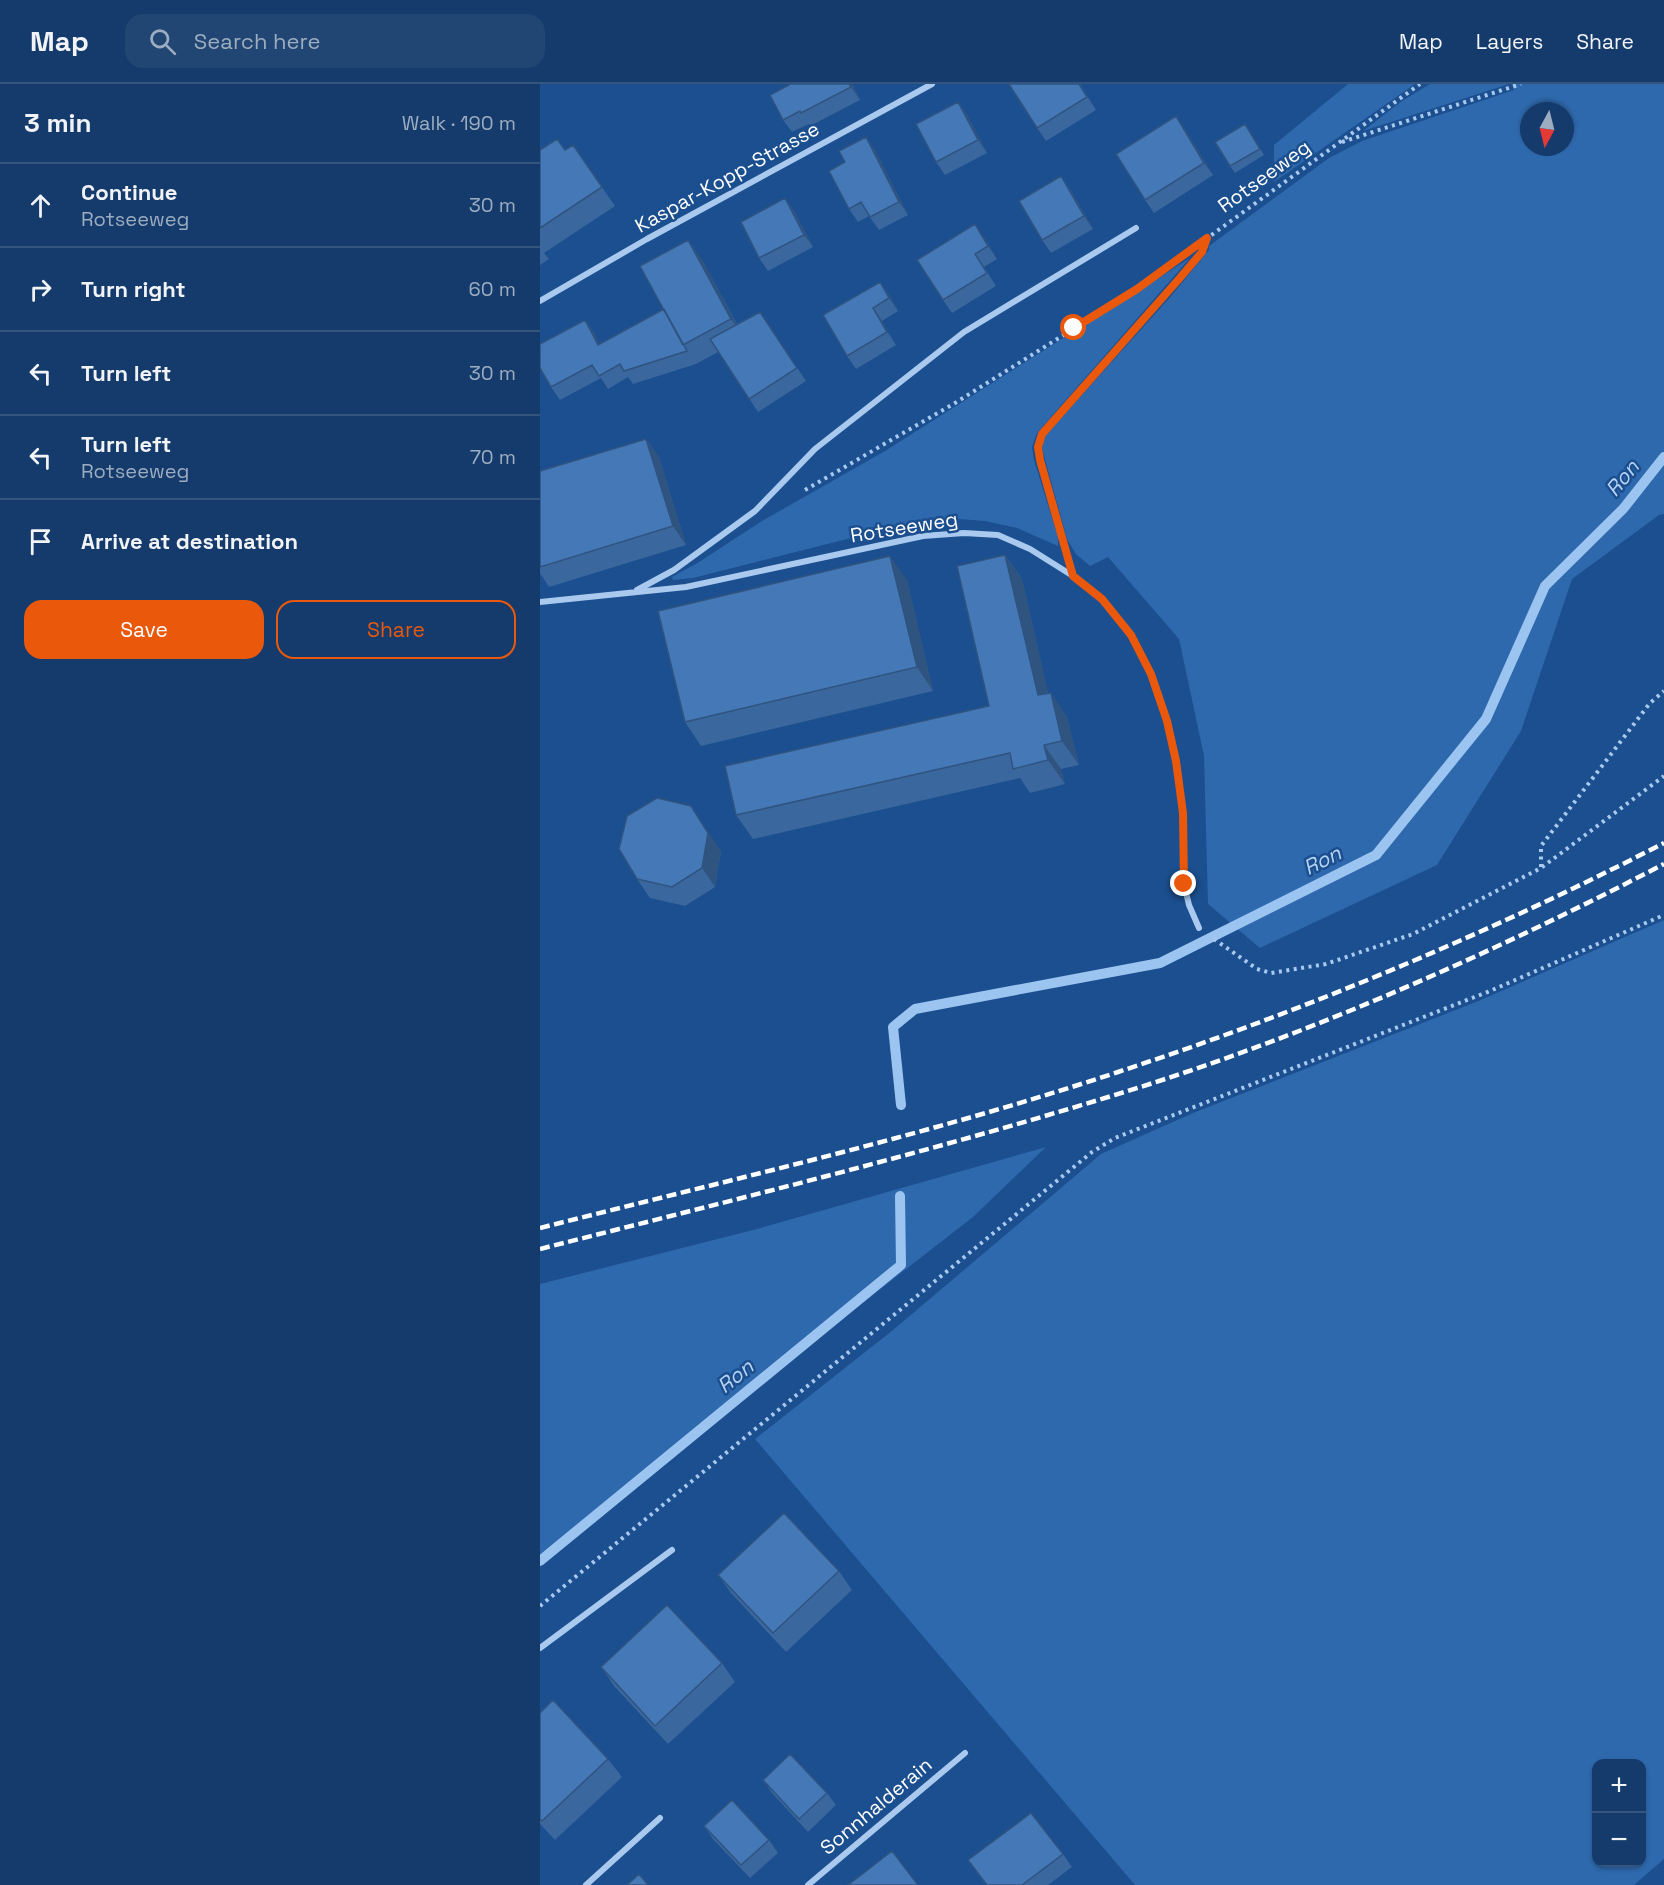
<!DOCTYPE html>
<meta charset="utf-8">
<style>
:root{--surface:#143b6b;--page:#214673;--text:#f1f3f6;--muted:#9dadc1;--line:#33557e;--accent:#ea580c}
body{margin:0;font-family:"Space Grotesk",sans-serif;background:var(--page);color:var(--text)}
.controls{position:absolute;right:18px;bottom:18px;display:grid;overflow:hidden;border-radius:12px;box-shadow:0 2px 4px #0004}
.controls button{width:54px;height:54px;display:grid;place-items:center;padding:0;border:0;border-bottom:2px solid var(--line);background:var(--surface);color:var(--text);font:30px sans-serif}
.compass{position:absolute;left:980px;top:18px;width:54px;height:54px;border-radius:50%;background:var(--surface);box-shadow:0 2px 4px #0004;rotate:187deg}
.stop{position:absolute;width:18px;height:18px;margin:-14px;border:4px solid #ea580c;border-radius:50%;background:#fff}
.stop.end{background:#ea580c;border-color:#fff;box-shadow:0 2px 6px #0008}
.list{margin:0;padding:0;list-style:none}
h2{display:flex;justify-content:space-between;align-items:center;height:78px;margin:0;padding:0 24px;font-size:26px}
h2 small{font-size:20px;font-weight:400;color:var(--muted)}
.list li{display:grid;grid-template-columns:39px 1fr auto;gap:18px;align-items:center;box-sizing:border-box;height:84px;padding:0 24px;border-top:2px solid var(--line)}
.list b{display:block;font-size:22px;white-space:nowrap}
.list p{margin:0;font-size:20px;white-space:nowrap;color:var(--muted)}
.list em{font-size:20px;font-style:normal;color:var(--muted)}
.actions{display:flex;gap:12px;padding:18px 24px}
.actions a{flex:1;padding:14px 0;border:2px solid var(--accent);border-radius:18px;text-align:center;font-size:21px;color:var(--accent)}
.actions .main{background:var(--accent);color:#fff}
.icon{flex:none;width:33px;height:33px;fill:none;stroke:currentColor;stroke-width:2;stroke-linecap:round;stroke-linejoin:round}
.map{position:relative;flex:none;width:1124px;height:1801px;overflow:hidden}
header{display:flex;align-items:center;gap:36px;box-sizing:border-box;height:84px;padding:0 30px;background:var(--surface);border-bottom:2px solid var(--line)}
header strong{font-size:28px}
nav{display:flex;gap:33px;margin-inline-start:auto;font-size:21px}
.search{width:420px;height:54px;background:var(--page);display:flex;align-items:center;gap:15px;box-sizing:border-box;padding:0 21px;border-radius:18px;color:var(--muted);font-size:22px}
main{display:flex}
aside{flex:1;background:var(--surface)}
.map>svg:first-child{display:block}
.green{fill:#2e69ad;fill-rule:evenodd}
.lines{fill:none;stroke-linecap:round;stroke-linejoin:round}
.stream{stroke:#9cc4f0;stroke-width:10}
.path{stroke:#a9c9ee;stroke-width:4;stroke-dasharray:3 4.5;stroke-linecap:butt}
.minor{stroke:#a9c9ee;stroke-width:6}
.rail{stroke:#fff;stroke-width:4.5;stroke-dasharray:10 4.5;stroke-linecap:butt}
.wall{fill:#3a679d}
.shaded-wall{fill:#305480}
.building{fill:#4478b7;stroke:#305480;stroke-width:1.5}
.route{stroke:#ea580c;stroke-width:8}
.labels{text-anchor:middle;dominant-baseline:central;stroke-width:5;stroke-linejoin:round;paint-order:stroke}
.street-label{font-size:20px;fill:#fff;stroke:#1b4f8f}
.water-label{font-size:21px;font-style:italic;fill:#b5d3f5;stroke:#1b4f8f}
</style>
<header>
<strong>Map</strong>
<div class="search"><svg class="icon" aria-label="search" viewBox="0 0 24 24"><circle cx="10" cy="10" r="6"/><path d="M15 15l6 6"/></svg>Search here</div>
<nav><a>Map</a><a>Layers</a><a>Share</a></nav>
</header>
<main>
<aside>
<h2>3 min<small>Walk · 190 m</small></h2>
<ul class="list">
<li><svg class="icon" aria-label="ahead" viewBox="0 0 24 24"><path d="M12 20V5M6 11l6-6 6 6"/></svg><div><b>Continue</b><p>Rotseeweg</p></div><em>30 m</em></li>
<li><svg class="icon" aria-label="right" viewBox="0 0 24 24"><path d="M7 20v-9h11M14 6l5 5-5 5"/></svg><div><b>Turn right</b></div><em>60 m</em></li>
<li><svg class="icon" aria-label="left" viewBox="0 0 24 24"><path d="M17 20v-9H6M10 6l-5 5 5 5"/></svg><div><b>Turn left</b></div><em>30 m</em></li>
<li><svg class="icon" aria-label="left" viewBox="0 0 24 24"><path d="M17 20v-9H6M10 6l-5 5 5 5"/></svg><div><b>Turn left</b><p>Rotseeweg</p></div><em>70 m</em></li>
<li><svg class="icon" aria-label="arrive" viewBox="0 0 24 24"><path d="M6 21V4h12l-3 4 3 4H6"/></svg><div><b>Arrive at destination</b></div></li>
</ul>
<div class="actions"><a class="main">Save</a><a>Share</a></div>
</aside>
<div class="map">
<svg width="1124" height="1801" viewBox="0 0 1124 1801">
<rect width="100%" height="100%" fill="#1b4f8f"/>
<path class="green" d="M808,0H875L734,98V61Z
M890,0H969L823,47L862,17Z
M972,0H1124V430L1119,431L1032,495L981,647L897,781L720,864L668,820L664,672L639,555L568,473L550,482L536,470L527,455L504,372L502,362L506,351L632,211L669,166V162L789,74L822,57L974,6ZM989,27H1025V63H989Z
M650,174L497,349L492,363L494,376L518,453V462L477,444L445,437L419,435L323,451L153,494L133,496L132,493L159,478L222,437L345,367Z
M1124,836V1775L1094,1801H595L215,1355L353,1246L561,1070L653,1029L936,918ZM1056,1680H1102V1778H1056Z
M506,1063L433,1133L0,1470V1200L217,1145Z"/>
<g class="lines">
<path class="stream" d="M361,1021L353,943L375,925L620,879L836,771L946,635L1005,502L1083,425L1124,373
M0,1477L361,1181L360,1112"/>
<path class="path" d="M802,58L981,0
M265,406L415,319L597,205L880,0
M525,463L500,376L498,363L502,350L639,195L662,168L667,155
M1001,783V762L1110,619L1124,607
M674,855L717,885L731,889L786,880L873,850L1001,784L1124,692
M0,1522L552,1068L575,1054L950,907L1124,831"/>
<path class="minor" d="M0,217L107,155L392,0
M97,506L134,486L215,427L275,365L424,248L596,144
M0,518L146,503L383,452L424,449L458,451L490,465L533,492L562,515L591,551L611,590L627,637L636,677L643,729L644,800L649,821L659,844
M0,1564L132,1466
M46,1801L120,1734
M268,1801L425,1669"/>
<path class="rail" d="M0,1144C193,1095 389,1051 578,988C766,926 948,850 1124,759
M0,1165C193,1116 387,1069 578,1010C767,952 949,871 1124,780"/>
</g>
<path class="wall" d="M249,0H312L320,16L270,42L269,40L252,48L243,36L249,1Z
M540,0L556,26L506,57L497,44Z
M418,18L427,31L447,69L405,91L396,78Z
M705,40L724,71L695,89L690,82Z
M645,45L673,91L614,129L605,116Z
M33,61L75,122L4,169L9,175L0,181V66H25Z
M335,66L368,131L339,146L329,132L318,138L309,125Z
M530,105L553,145L511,169L502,156Z
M245,114L254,127L273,163L228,187L219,174Z
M444,153L457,175L444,183L456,202L412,229L403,216Z
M161,174L197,240L220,228L266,297L218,328L178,268L156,280L93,300L88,293L68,305L61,294L20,316L11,303L45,236L54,249L59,260L124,225Z
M340,198L349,211L358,227L342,237L356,261L316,285L307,272Z
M106,355L119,373L146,461L9,503L0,489V387Z
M465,471L482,495L508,609L527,633L539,681L521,685L525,700L490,709L480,694L213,755L196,731L449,622Z
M367,496L393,607L161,662L145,638Z
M181,767L175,803L145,822L110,814L97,795Z
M299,1487L312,1506L246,1568L191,1509L178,1491Z
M182,1579L195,1598L128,1660L74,1602L61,1583Z
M0,1629L68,1675L82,1693L15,1756L0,1740Z
M223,1696L287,1709L296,1721L268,1748L232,1709Z
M164,1742L229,1756L238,1769L210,1794L173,1755Z
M523,1770L532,1783L508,1801H446L428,1776Z"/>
<path class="shaded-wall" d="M309,0H312L320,16L311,3Z
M418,18L427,31L447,69L438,56Z
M636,32L645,45L673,91L664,79Z
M326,53L335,66L368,131L359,118Z
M521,92L530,105L553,145L544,132Z
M245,114L254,127L273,163L264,151Z
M435,140L444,153L457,175L448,162Z
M148,156L161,174L204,254L191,235Z
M340,198L349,211L358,227L349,214Z
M333,224L342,237L356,261L347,248Z
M45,236L54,249L67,274L58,261Z
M106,355L119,373L146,461L133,442Z
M465,471L482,495L514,635L498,611Z
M350,472L367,496L393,607L377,583Z
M511,609L527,633L539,681L522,657Z
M504,661L521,685L525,700L508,676Z
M151,722L181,767L175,803L162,784Z"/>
<path class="building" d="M249,0H309L311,3L261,29L260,27L243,36L230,11L249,1Z
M469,0H539L547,13L497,44Z
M418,18L438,56L396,78L376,40Z
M636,32L664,79L605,116L576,70Z
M705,40L720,65L690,82L675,58Z
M326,53L359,118L330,133L321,118L309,125L289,87L305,78L299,67Z
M17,55L25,66L33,61L62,103L0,144V66Z
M521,92L544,132L502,156L479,117Z
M245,114L264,151L219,174L201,138Z
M435,140L448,162L435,170L447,189L403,216L377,176Z
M148,156L191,235L143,261L100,182Z
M340,198L349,214L333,224L347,248L307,272L283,231Z
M124,225L147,267L84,287L80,280L59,292L52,281L11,303L0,284V260L45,236L58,261Z
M220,228L257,284L209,315L170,255Z
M106,355L133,442L0,483V387Z
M465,471L498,611L511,609L522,657L504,661L508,676L473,685L470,669L196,731L185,682L449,622L417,482Z
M350,472L377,583L145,638L118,527Z
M117,714L151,722L168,749L162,784L132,803L97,795L79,765L87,732Z
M244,1429L299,1487L233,1549L178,1491Z
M127,1521L182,1579L115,1642L61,1583Z
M13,1616L68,1675L2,1737L0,1735V1629Z
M250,1670L287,1709L259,1735L223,1696Z
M192,1716L229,1756L201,1781L164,1742Z
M491,1729L523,1770L482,1801H447L428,1776Z
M352,1767L378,1801H308Z
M99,1790L108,1801H87Z"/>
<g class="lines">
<path class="route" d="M534,244L597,205L667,154L662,168L639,195L502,350L498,363L500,376L533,492L562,515L591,551L611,590L627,637L636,677L643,729L644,800"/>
</g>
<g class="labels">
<g class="street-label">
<text transform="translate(724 92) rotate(-36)">Rotseeweg</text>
<text transform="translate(187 93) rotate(-29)">Kaspar-Kopp-Strasse</text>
<text transform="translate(364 443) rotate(-9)">Rotseeweg</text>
<text transform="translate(336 1722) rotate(-40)">Sonnhalderain</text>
</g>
<g class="water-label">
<text transform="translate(1082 394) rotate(-51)">Ron</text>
<text transform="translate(782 776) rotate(-27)">Ron</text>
<text transform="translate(195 1292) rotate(-39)">Ron</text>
</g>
</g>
</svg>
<div class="controls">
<button>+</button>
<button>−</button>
</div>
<svg class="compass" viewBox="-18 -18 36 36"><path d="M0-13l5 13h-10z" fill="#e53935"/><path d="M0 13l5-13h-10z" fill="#9dadc1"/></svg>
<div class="stop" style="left:534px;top:244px"></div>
<div class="stop end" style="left:644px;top:800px"></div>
</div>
</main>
